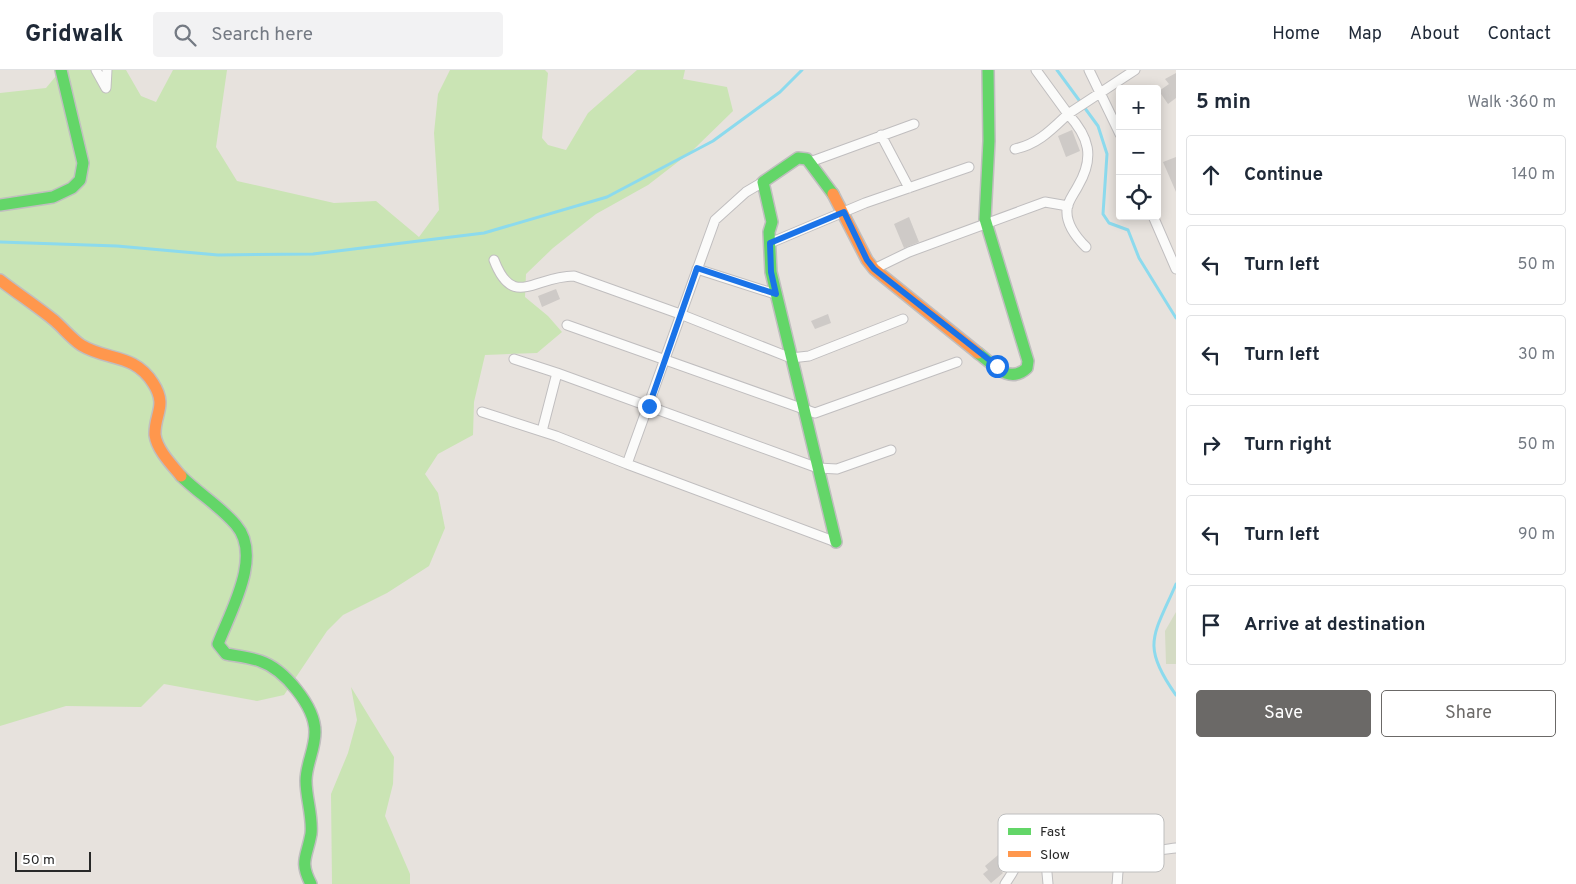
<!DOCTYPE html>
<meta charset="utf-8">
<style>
:root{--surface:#fff;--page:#f2f2f3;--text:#1f2937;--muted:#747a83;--line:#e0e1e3;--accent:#6b6967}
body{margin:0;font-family:Overpass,sans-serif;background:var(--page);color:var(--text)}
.controls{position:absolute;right:15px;top:15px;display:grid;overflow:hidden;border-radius:5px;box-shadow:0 2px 12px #0003}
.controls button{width:45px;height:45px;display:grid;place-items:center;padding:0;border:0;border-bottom:1px solid var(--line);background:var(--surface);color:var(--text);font:25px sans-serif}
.scale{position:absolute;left:15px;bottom:12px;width:76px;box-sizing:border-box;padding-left:5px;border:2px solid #282828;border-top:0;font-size:14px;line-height:18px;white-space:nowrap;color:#282828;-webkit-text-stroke:4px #fff;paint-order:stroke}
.stop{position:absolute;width:15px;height:15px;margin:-11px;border:4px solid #1a73e8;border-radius:50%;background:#fff}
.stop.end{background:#1a73e8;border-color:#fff;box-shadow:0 1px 5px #0008}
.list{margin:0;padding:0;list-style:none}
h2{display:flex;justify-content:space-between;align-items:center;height:65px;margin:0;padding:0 20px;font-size:21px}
h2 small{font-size:16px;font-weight:400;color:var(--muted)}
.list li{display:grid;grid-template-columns:32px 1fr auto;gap:15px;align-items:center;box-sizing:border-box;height:80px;margin:0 10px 10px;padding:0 10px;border:1px solid var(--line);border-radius:5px}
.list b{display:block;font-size:19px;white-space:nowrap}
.list em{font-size:16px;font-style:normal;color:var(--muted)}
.actions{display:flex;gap:10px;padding:15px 20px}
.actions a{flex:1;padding:11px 0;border:1px solid var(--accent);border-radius:5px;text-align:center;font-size:18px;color:var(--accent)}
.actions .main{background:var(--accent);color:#fff}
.icon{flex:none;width:28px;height:28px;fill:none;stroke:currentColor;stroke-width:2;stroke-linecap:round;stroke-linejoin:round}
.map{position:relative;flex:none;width:1176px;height:814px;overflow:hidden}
header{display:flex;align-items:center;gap:30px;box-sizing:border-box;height:70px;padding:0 25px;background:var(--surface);border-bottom:1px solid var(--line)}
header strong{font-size:24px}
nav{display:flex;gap:28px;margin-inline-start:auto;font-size:18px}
.search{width:350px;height:45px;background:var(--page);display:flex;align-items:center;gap:12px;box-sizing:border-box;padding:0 18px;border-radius:5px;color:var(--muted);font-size:19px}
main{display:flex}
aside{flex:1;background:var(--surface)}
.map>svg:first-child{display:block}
.green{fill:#cae4b4}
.cemetery{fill:#d4dbc4}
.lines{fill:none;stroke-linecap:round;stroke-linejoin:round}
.stream{stroke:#8cdaed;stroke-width:3}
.building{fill:#cecac7}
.street-casing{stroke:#c0bebf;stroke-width:11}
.fast-casing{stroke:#c0bebf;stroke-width:14}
.slow-casing{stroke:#c0bebf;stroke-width:14}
.street{stroke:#fbfbfa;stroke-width:9}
.fast{stroke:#63d668;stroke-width:11}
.slow{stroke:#ff974d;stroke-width:11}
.route{stroke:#1a73e8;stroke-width:6}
.key{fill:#fff;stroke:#bebebe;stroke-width:1}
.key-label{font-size:14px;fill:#282828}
</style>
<header>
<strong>Gridwalk</strong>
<div class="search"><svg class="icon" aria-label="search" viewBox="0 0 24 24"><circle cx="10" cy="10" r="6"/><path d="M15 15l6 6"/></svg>Search here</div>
<nav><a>Home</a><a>Map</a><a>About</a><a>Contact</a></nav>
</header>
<main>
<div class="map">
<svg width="1176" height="814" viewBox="0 0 1176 814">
<rect width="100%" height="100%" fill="#e7e2dd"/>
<path class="green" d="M61,0H126L141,26L156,32L173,0H227L216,77L237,111L334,133L376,131L419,167L439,140L434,63L438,24L450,0H545L548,3L542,68L548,75L566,80L588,43L637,0H685L683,9L727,17L733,41L692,81L648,115L596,144L553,178L526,204L525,227L548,246L562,262L537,283L485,285L474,332L473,365L438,384L425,404L438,423L445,458L429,496L387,523L343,545L327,561L284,625L257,631L164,614L141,637L66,636L0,656V23L46,18Z
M351,617L394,687L393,714L385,746L410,804V814H332L331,724L348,683L357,650Z"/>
<path class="cemetery" d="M1176,542V594H1166L1165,561Z"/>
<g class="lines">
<path class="stream" d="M1057,0L1098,56L1107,84L1103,144L1109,153L1128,160L1139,188L1176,248
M0,172L117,176L218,185L313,184L484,163L607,127L713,71L780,22L802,0
M1176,514C1154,565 1140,575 1176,625"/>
</g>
<path class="building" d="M1176,3V28L1168,34L1159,21L1169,14L1165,9Z
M1072,60L1080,81L1066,87L1058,66Z
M1176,87V122L1163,92Z
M909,147L919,172L904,178L894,154Z
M556,219L560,229L542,237L538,226Z
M828,244L831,253L815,259L811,251Z
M1004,780L1011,790L1000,799L1003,803L991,813L983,804L988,800L985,796Z"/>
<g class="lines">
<defs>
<path id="street" d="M96,0L106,18L107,0
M1036,0L1068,44L1135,0
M1089,0L1120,64
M881,65L909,118
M1015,79C1038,74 1051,60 1068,44C1089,67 1095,87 1078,116C1074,124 1067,132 1067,140C1066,154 1077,168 1086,177
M810,92L914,54
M1153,146L1176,199
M770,173L865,133L969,97
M494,190C513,240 534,206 574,206L680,244L791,288L809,286L903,249
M697,199L775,224
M874,199L909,182L1045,132L1068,136
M567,255L815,343L957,292
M514,289L557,303
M482,342L556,366L627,394L715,150L746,122L763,112
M542,361L557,303L818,398L837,399L891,380
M627,394L836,472
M1005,814C1008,809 1013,803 1015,797C1021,783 1017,757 1034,751L1043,759L1048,814
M1117,814C1118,808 1117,800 1120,795C1128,782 1162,780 1176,778"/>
<path id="fast" d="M833,124L807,89L798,88L763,112L772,152L769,162L771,202L836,472
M0,135L53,127L72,118L80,110L83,93L61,0
M978,283C993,294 1009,315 1027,298L1028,291L985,149L989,71L988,0
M181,406C199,424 220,436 236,455C263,486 230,542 218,574L226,584C237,586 249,587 260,591C284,599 315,636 315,662C315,680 306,694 306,711C306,728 313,747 311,764C307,787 299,791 311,814"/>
<path id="slow" d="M833,124L867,190L874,199L978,283
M0,210C18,224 38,237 55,251C64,259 71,268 81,275C107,291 134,283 153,313C168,336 154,344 155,365C157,380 172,395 181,406"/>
</defs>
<use href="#street" class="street-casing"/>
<use href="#fast" class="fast-casing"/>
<use href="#slow" class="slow-casing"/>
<use href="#street" class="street"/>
<use href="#fast" class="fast"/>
<use href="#slow" class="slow"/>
</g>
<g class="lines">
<path class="route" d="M649,336L697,198L776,224L771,202L770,173L844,142L867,190L874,199L997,296"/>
</g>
<rect x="998" y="744" width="166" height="58" rx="8" class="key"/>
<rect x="1008" y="758" width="23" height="7" fill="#63d668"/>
<rect x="1008" y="781" width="23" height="6" fill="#ff974d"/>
<g class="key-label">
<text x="1040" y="766">Fast</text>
<text x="1040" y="789">Slow</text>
</g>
</svg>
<div class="controls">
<button>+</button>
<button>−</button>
<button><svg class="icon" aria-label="locate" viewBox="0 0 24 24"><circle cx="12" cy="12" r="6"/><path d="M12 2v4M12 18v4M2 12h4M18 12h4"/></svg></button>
</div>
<div class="scale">50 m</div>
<div class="stop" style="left:997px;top:296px"></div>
<div class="stop end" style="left:649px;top:336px"></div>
</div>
<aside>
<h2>5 min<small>Walk · 360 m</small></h2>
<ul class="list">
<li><svg class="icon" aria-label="ahead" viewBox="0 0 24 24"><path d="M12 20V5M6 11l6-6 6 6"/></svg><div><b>Continue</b></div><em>140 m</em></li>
<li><svg class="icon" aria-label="left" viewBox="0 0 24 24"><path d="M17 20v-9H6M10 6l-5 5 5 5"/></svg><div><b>Turn left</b></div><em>50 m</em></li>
<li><svg class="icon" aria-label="left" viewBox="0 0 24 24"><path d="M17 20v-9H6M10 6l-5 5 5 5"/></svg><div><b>Turn left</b></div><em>30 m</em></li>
<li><svg class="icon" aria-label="right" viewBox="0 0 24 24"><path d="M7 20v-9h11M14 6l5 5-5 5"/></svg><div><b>Turn right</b></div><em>50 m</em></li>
<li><svg class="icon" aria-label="left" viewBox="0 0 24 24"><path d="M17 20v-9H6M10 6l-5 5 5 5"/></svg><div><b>Turn left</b></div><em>90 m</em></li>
<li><svg class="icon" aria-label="arrive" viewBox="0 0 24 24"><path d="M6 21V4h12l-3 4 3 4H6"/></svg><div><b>Arrive at destination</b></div></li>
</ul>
<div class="actions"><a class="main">Save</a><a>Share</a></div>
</aside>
</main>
